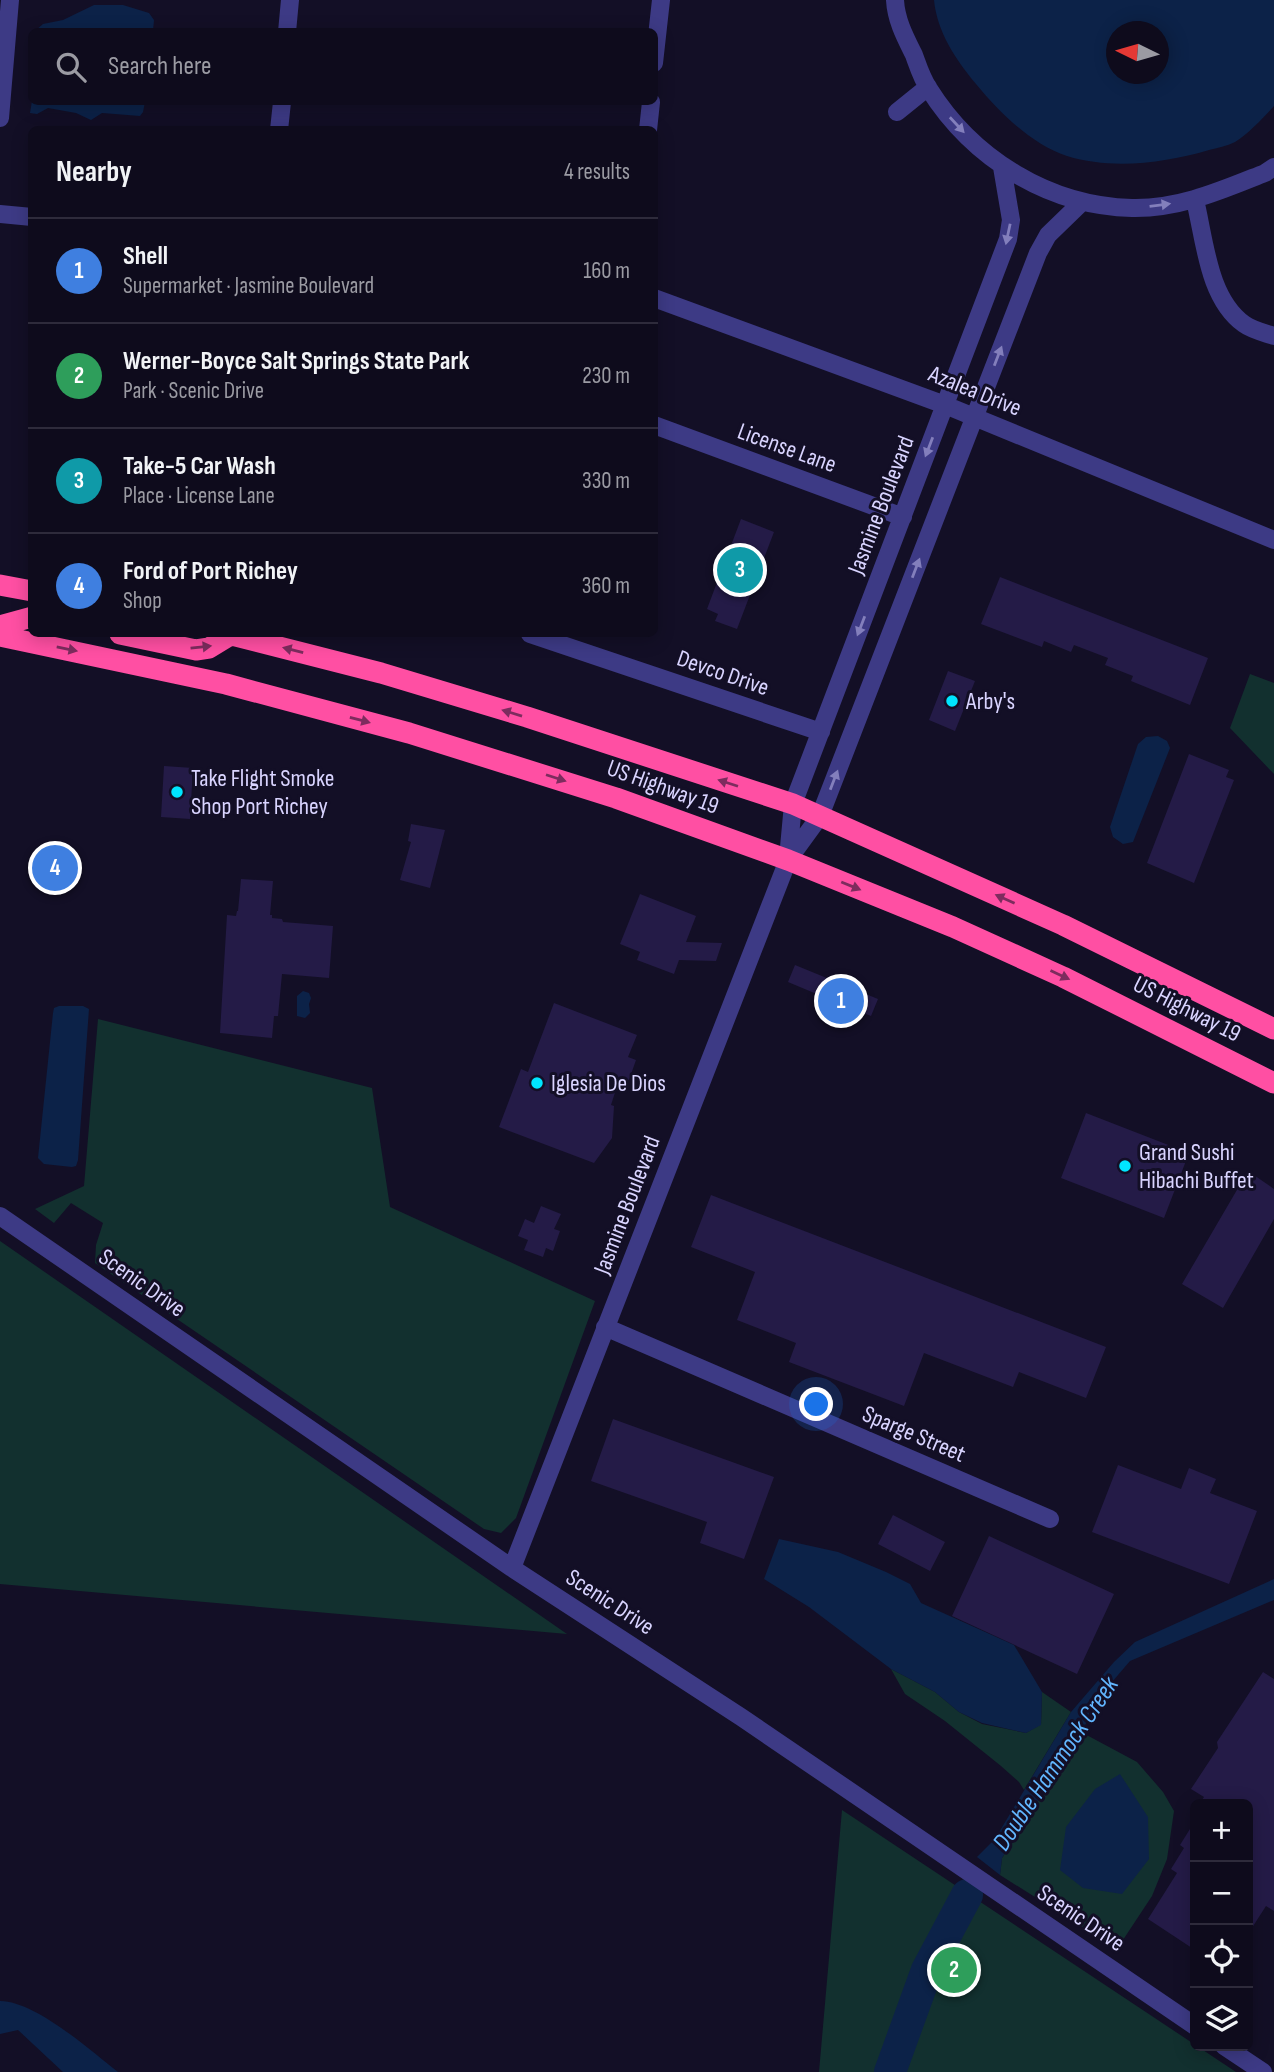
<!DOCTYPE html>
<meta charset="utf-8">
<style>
:root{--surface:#0e0b1c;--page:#171425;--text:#f1f3f6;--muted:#9b9ba3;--line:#2e2b3b;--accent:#2563eb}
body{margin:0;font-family:"Sofia Sans Condensed",sans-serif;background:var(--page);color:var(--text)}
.controls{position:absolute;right:21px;bottom:21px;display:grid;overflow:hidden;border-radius:10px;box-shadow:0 4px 18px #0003}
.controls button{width:63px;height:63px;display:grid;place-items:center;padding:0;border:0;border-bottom:2px solid var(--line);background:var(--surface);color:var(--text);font:35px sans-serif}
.compass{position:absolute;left:1106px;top:21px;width:63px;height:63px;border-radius:50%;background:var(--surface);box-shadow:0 4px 18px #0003;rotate:275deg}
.you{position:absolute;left:817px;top:1405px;width:24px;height:24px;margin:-18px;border:5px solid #fff;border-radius:50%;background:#1a73e8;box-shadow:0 0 0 10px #1a73e833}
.badge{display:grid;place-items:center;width:46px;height:46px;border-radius:50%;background:var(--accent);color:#fff;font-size:23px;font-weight:700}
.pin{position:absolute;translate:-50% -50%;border:4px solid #fff;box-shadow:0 2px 7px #0006}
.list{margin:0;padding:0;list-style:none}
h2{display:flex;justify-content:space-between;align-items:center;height:91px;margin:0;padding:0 28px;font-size:30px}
h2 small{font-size:23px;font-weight:400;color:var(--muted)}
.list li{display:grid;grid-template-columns:46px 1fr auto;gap:21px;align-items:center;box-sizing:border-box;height:105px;padding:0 28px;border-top:2px solid var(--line)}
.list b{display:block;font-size:26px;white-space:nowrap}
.list p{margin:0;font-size:23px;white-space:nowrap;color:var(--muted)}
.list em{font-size:23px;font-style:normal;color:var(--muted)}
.icon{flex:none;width:38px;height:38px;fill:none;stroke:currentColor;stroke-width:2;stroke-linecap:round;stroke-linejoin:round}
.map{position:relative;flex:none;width:1274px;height:2072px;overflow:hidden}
.search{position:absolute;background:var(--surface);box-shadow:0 4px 18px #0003;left:28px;top:28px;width:630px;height:77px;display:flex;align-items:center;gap:18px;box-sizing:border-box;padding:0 24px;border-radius:10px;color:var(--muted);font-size:26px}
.panel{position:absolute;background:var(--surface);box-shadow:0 4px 18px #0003;left:28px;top:126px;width:630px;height:511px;border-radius:10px}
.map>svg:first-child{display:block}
.green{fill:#12302f}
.water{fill:#0c2248;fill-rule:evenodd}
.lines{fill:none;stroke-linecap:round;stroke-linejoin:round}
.river{stroke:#0c2248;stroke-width:32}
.building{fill:#241b47}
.minor{stroke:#3d3a85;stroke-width:18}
.highway{stroke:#ff4fa3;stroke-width:21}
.oneway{fill:#837fbc}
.oneway2{fill:#7d2c5e}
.poi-dot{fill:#00e5ff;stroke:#130f26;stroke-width:2.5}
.labels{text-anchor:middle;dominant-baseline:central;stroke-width:6;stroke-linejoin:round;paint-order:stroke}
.street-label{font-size:24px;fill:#d9d4ff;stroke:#130f26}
.poi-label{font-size:24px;fill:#d9d4ff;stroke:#130f26;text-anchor:start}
.water-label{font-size:26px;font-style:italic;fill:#62b6ff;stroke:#130f26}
</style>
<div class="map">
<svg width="1274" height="2072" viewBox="0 0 1274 2072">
<rect width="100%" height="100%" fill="#130f26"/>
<path class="green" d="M1250,674L1274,683V774L1230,728Z
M98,1019L372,1088L390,1207L595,1301L516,1518L501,1533L484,1529L95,1263L96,1245L103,1223L71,1203L54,1223L35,1209L84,1186Z
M0,1241L567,1634L0,1584Z
M891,1669L935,1692L959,1712L982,1724L1026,1733L1041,1724L1042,1692L1071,1712L1024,1790L1019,1782L1001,1766L945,1721L905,1694Z
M1081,1732L1137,1762L1163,1792L1174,1811L1167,1859L1152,1896L1117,1949L1000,1875L1002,1858Z
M842,1810L1236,2072H819Z"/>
<path class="water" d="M934,0H1274V106C1262,119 1249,133 1235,142C1227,146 1217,148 1209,150C1165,163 1112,170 1067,156C1031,144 1000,113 976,84C956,60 937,32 934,0ZM1116,32H1158V74H1116Z
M94,5H123L149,13L154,20L153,31H35L43,24L63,20Z
M32,101V102H145L143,112L140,116L102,113L91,120L76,113L48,108L37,114L30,113Z
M1158,736L1167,741L1170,748L1133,842L1123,844L1113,837L1110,827L1138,744L1146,737Z
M303,991L309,993L311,998L309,1004L310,1013L305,1018L297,1016V996Z
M59,1006H83L89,1009L78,1160L76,1166L72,1167L44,1164L38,1158L53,1013L54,1008Z
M779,1539L838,1552L886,1572L910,1584L921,1603L1014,1645L1042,1692L1041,1725L1026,1733L982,1723L959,1712L935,1692L891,1669L809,1607L764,1579Z
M1274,1579V1600L1130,1661L1112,1682L1002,1858L1000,1875L977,1857L995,1839L1071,1712L1114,1662L1135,1642Z
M1120,1774L1148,1817L1149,1859L1122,1894L1083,1888L1060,1870L1066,1827L1095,1789Z
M0,2001C35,2001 90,2050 118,2072H63L18,2030L0,2034Z"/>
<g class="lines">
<path class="river" d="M890,2072L927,1970L967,1895"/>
</g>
<path class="building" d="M741,519L774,532L737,629L715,621L718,614L707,609Z
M1000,577L1208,658L1190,705L1131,681L1133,676L1105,665L1108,658L1074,645L1071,652L1044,641L1042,647L981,624Z
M948,671L975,681L955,731L929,720Z
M1189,754L1229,770L1226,777L1234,780L1194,883L1147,863Z
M164,766L193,768L190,819L161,817Z
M411,824L445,830L430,888L400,880L411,842L408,841Z
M241,879L273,881L270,915H272V918L282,919L283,922L333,926L329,978L282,974L278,1016H274L272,1038L220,1033L227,915L236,916L237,911H238Z
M640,894L696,916L686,942L722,943L716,961L679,960L674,974L637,960L640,952L620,944Z
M795,965L878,999L871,1016L849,1007L844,1019L826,1012L831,1000L788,982Z
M554,1003L637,1035L628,1057L636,1060L629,1080L620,1077L611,1105L614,1106L612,1138L594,1163L499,1127L521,1069L528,1072Z
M1086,1113L1189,1153L1164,1218L1061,1178Z
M1248,1171L1274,1189V1219L1223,1308L1182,1284Z
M711,1195L1106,1347L1086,1398L1019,1372L1013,1387L924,1353L904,1406L789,1362L796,1343L737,1320L755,1272L691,1247Z
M541,1206L561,1214L554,1229L560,1231L553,1251L546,1248L543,1257L524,1250L528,1240L518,1236L525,1219L534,1223Z
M613,1419L774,1477L744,1559L700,1543L707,1522L591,1481Z
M1118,1465L1181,1489L1189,1468L1216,1479L1210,1493L1257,1511L1229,1584L1092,1532Z
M893,1515L945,1542L930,1571L878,1544Z
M989,1536L1114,1594L1077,1674L952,1616Z
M1263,1672L1274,1679V1911L1266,1906L1248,1934V1804H1199L1204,1797L1191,1789L1218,1748L1217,1742Z
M1195,1821V1950L1148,1919L1177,1873L1171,1869L1184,1848L1180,1845Z"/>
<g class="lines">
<path class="minor" d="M895,0C896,20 905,37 914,55C918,66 922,79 929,89C973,159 1049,206 1132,208C1180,209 1222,190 1265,173L1274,167
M287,32L290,0
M654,63L661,0
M897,112L928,87
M0,118L10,0
M279,130L282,102
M648,130L651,102
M1195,200C1205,241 1208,298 1244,324C1252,330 1265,333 1274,336
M0,214L32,217
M654,298L945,405L1274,540
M654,425L903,517
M530,634L821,732
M788,858L793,804L1008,239L1011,220L1002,167
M0,1216L512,1568L741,1717L1195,2026
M605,1327L1050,1519
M512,1568L788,860L820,816L1038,253L1048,235L1081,203
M1224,2046L1263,2072"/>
<path class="highway" d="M0,585L32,591
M0,626L32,617
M120,634L196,650L209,648L232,634
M228,634L381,673L527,717L793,804L1063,925L1274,1029
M0,636L226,684L409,733L616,798L788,860L953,927L1063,977L1274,1083"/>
</g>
<defs><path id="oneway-solid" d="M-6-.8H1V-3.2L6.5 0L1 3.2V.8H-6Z" transform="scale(1.75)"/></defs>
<g class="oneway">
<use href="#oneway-solid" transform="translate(957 125) rotate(47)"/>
<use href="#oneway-solid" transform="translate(1160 205) rotate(-7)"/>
<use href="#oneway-solid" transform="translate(1008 234) rotate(102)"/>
<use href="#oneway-solid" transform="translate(998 356) rotate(-69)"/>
<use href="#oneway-solid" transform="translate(929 447) rotate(111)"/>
<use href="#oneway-solid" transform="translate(916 568) rotate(-69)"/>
<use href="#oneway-solid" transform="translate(861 626) rotate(111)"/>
<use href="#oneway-solid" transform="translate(834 780) rotate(-69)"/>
</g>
<g class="oneway2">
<use href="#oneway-solid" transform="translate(201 647) rotate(-6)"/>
<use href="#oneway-solid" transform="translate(67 649) rotate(11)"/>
<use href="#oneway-solid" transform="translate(293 650) rotate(-166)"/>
<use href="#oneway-solid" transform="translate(512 713) rotate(-163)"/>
<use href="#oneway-solid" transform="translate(360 720) rotate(15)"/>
<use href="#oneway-solid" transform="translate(556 778) rotate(18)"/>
<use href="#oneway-solid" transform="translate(728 783) rotate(-162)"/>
<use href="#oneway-solid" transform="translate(851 886) rotate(22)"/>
<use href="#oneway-solid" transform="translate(1005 899) rotate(-156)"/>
<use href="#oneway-solid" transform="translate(1060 975) rotate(25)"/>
</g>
<g class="poi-dot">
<circle cx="952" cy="701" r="7"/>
<circle cx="177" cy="792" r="7"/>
<circle cx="537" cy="1083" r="7"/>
<circle cx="1125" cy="1166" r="7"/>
</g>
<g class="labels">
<g class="street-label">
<text transform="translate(975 391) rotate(22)">Azalea Drive</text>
<text transform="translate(787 448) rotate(20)">License Lane</text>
<text transform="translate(881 505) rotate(-69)">Jasmine Boulevard</text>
<text transform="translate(723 673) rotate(19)">Devco Drive</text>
<text transform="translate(663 787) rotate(20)">US Highway 19</text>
<text transform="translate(1187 1009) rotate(27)">US Highway 19</text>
<text transform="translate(627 1205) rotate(-69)">Jasmine Boulevard</text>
<text transform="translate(142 1283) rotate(35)">Scenic Drive</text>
<text transform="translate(914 1434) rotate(23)">Sparge Street</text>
<text transform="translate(610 1602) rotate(33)">Scenic Drive</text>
<text transform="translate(1081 1918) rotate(34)">Scenic Drive</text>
</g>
<g class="poi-label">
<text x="966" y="701">Arby's</text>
<text x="191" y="778">Take Flight Smoke<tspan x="191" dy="28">Shop Port Richey</tspan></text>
<text x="551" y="1083">Iglesia De Dios</text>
<text x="1139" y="1152">Grand Sushi<tspan x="1139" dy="28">Hibachi Buffet</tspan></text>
</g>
<g class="water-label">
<text transform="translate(1056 1764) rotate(-56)">Double Hammock Creek</text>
</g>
</g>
</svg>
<div class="controls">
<button>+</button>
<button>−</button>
<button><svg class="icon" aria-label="locate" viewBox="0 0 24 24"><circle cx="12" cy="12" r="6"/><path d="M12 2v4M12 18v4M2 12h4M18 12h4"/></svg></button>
<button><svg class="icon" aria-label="layers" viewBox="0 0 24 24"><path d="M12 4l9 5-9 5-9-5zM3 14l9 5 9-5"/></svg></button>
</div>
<svg class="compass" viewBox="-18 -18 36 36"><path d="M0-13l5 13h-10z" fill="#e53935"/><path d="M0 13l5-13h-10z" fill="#9b9ba3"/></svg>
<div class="you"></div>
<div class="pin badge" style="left:841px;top:1001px;background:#3f7fe0">1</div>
<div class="pin badge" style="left:954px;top:1970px;background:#2e9e5b">2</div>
<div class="pin badge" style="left:740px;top:570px;background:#0f9aa8">3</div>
<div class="pin badge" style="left:55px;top:868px;background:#3f7fe0">4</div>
<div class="search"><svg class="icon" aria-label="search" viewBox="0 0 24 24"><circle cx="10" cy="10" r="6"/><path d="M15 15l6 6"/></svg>Search here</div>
<section class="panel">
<h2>Nearby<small>4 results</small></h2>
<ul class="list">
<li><span class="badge" style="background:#3f7fe0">1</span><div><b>Shell</b><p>Supermarket · Jasmine Boulevard</p></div><em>160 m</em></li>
<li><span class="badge" style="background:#2e9e5b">2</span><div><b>Werner-Boyce Salt Springs State Park</b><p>Park · Scenic Drive</p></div><em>230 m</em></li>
<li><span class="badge" style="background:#0f9aa8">3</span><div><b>Take-5 Car Wash</b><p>Place · License Lane</p></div><em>330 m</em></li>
<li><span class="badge" style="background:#3f7fe0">4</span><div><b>Ford of Port Richey</b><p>Shop</p></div><em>360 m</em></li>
</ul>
</section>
</div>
